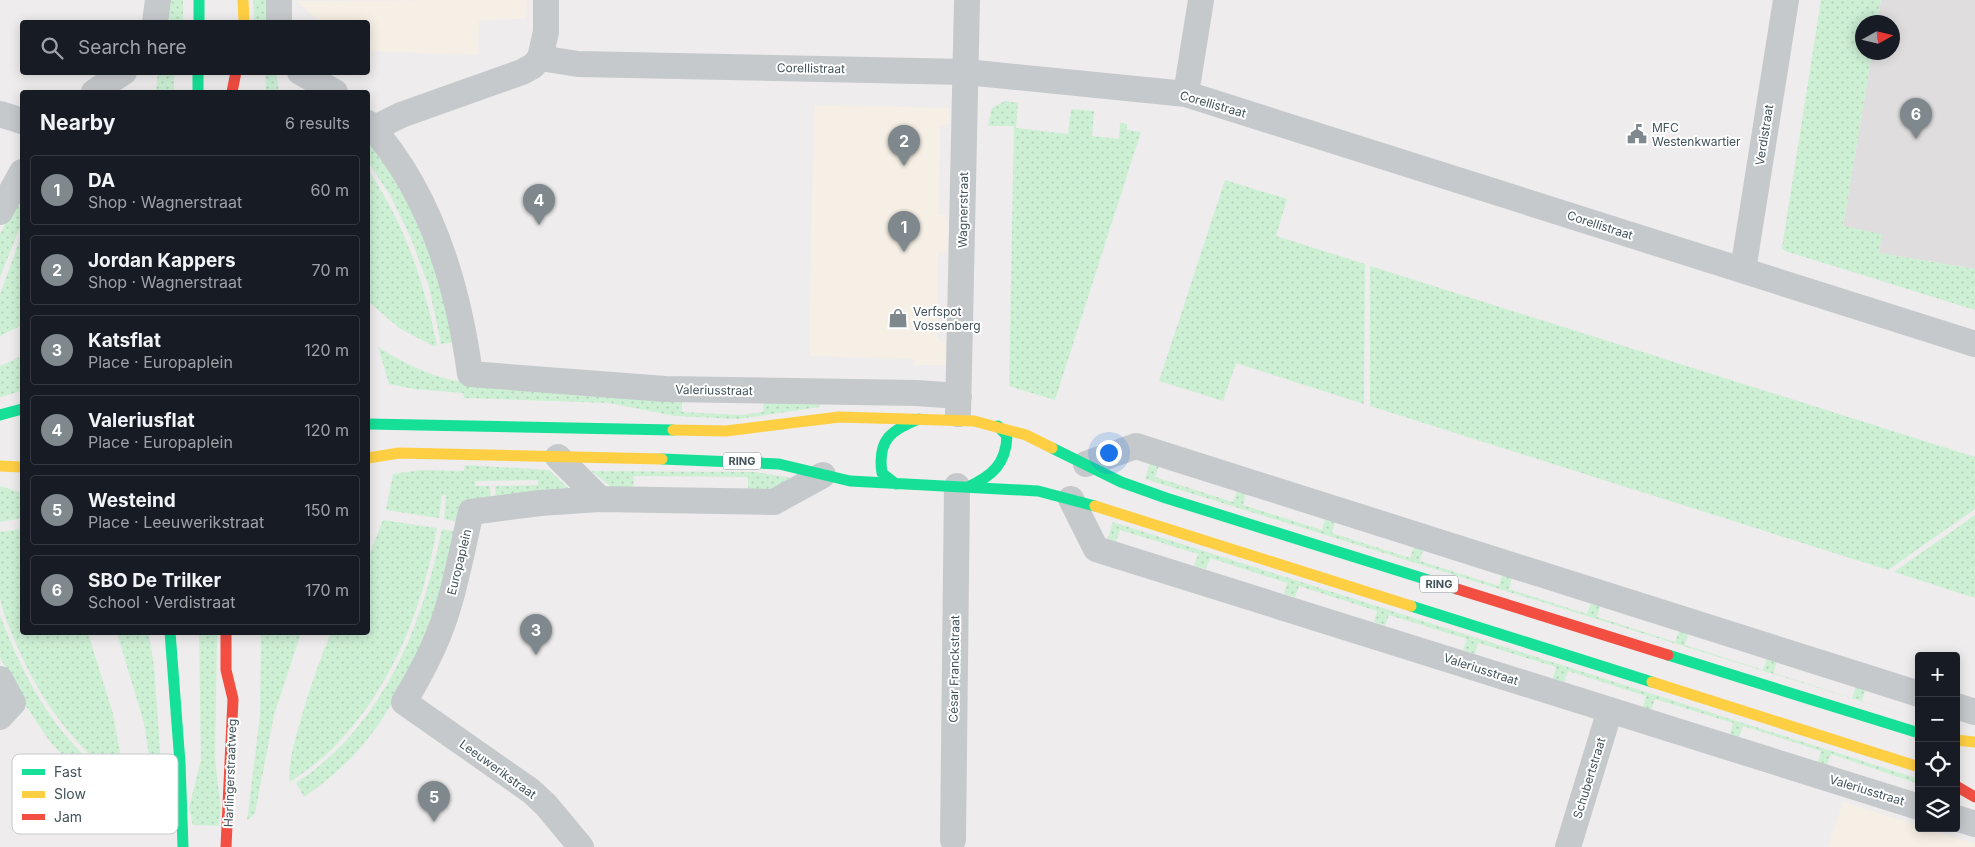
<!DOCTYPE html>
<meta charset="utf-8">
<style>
:root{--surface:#171b24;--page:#20242c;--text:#f1f3f6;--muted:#9ea1a6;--line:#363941;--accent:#7e888d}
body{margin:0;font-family:Inter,sans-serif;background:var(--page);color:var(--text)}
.controls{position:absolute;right:15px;bottom:15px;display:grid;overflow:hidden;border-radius:5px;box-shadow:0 2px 12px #0003}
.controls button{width:45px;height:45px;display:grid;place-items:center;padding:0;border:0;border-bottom:1px solid var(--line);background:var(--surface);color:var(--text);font:25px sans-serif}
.compass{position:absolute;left:1855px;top:15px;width:45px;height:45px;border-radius:50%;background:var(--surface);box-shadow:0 2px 12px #0003;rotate:82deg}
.you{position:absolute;left:1108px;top:452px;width:18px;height:18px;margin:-12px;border:4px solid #fff;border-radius:50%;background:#1a73e8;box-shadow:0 0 0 8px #1a73e833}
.badge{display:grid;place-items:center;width:32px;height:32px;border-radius:50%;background:var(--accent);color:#fff;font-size:16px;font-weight:700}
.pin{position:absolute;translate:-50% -41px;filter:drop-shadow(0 1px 2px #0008)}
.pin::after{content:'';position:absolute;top:26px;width:18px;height:15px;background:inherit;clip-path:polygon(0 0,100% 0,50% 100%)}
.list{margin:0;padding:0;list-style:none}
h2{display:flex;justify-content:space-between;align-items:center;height:65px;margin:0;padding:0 20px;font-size:21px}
h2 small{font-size:16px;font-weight:400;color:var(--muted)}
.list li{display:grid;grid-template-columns:32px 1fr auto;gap:15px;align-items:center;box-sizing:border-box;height:70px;margin:0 10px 10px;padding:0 10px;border:1px solid var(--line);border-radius:5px}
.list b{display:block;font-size:19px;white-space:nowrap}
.list p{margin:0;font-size:16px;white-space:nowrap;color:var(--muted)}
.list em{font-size:16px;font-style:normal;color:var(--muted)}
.icon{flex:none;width:28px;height:28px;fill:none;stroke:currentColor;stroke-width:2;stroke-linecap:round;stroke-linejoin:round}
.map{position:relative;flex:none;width:1975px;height:847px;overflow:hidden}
.search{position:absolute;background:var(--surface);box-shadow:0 2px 12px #0003;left:20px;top:20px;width:350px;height:55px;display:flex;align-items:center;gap:12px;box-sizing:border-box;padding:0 18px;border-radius:5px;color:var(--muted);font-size:19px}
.panel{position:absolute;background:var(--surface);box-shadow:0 2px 12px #0003;left:20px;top:90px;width:350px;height:545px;border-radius:5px}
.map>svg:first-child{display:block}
.commercial{fill:#f6efe5}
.education{fill:#dfddde}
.grass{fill:url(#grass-dots)}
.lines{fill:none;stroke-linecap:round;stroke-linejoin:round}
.street{stroke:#c5c9cc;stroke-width:26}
.fast{stroke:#16e098;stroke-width:11}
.slow{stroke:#ffcf43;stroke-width:11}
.jam{stroke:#f24e42;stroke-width:11}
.labels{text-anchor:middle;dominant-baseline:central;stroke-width:4;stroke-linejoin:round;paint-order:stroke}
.shield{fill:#fff;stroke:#7b868c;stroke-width:1}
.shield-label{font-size:11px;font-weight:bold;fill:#42525a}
.street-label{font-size:12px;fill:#42525a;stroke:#fff}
.poi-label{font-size:12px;fill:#42525a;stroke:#fff;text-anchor:start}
.key{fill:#fff;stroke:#c6cbce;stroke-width:1}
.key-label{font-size:14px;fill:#42525a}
</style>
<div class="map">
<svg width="1975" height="847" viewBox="0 0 1975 847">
<defs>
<pattern id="grass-dots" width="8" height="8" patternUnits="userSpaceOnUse" patternTransform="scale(1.25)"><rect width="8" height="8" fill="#cdf0d5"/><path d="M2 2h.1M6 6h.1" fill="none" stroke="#b1d0b9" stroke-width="1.8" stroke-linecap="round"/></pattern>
</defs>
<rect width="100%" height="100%" fill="#eeecec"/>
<path class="commercial" d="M527,0L525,19L479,20L478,55L368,51V22H319L297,1Z
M814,105L949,108L950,123L940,126L939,215H945L948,220L947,249L944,252L938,253L937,339L945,342V365H914L913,359L809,356Z
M1843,802L1919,826V828H1925L1975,844V847H1828Z"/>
<path class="education" d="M1881,0H1975V269L1879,253L1843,226L1872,53L1892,52V22H1877Z"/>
<path class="grass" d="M167,0H183V22H164Z
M253,0H269L270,22H254Z
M1821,0H1881L1877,22H1862V52L1872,53L1843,226L1882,234L1879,253L1975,269V310L1785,251L1782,248Z
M158,73H174V92H156Z
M265,73H276L279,92H266Z
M1005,101L1018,103L1016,128L1068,134L1071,109L1094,111L1092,136L1119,139L1120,123L1127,124V130L1141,132L1055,400L1009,386L1014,126H988L992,108Z
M368,137L419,216L457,342L441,344L429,287L410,236L390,195L368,162Z
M368,170C405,224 424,282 437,345L433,346L399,328L368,301Z
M1225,180L1287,199L1276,236L1365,264L1364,404L1236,363L1223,401L1159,381Z
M22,191V222L0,277V234Z
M22,234V325L0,336V294Z
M1370,266L1975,457V509L1888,570L1370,406Z
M378,347C405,364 431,377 462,382L682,397V412L741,415L763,412L764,399L820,400V407L738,419L675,416L609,403L464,398L463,393L414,389L389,384Z
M22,356V391L0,397V366Z
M1151,459L1160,462L1155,477L1233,502L1237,491L1246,494L1243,505L1322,530L1325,519L1335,522L1332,533L1410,558L1414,547L1423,550L1420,561L1499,586L1502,575L1512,578L1509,589L1587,614L1591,603L1600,606L1597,617L1675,642L1679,631L1688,634L1685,645L1763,670L1767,659L1777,662L1773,673L1852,698L1856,687L1865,690L1862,701L1919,719L1145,479Z
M465,465L549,470L570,490L496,499L495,486L538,485V480L475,481V486H490L491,499L462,503L458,522L444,519L446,495H442L439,518L386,510L393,474L421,470L464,471Z
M591,471L756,472L790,478L775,489L748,493V477L634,476L633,491L613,488Z
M0,486L22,493V518L0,522Z
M1975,515V598L1894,572Z
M383,520L437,528C423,608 392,688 335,746C321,760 306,771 290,782C283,764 321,654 331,633L368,632V558Z
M1113,522L1919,779V784L1831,754L1827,765L1818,762L1821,751L1743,726L1739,737L1730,734L1733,723L1655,699L1651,710L1643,707L1646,696L1568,671L1564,682L1553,679L1556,667L1478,643L1475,654L1463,650L1467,639L1389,615L1385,625L1374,622L1377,611L1299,586L1295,597L1284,594L1287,583L1210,558L1206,569L1194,566L1198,554L1120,530L1115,544L1108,538Z
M22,529V632L88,633L113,714L125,781C73,749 38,696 15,641C9,627 2,612 0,597C0,576 0,553 0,532Z
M442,529L457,532C451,557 446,585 438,610C433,625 424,640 417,655C387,718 363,756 304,797L296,783C383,726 422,627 442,529Z
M0,615C24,679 58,744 118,782L110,795L63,756L48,739L24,703L0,657Z
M117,633H148L149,636L154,666L165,820L158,815L144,723Z
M199,633H217L215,759L221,810L218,826L193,825L189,808L201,760Z
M261,633H301L274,715L255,813L247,821L260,715Z"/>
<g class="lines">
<path class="street" d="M279,0V22
M155,22L158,0
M540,58L546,32V0
M300,72L335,92
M94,92L124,72
M1186,94L1201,0
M0,114L22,121
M368,123C430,191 458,285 470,374L665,389L917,393L959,396
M373,129L401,115L522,72L533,66L540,58L578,64L966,72L1186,94L1975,344
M0,212L22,172
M1743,270L1786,0
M958,414L967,0
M558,457L600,499
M1086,464L1136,446L1919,694
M1071,499L1096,549L1919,807
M0,679L13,703L0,717
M1956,706L1975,712
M1956,818L1975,824
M953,840L957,486
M581,847L546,805L531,791L404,702C419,677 433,651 443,623C456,587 462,549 471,512L540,503L600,499L774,502L823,475
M1568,847L1610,710"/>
<path class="fast" d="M199,0V22
M198,72V92
M0,415L22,409
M368,424L673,430
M1052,448L1121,482L1166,498L1457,589
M662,459L779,464L850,481L1038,491L1095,506
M896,484L882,473C877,440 891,430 919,419
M968,487C992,476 1006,464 1007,436L998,426
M1411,606L1652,682
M170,632L180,763L183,847
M1668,655L1919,733"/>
<path class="slow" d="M243,0L244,22
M673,430L726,431L839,417L974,421L1026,435L1052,448
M368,458L399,453L662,459
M0,466L22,467
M1095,506L1411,606
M1652,682L1919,767
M1956,740L1975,742"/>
<path class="jam" d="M232,92L236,72
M1457,589L1668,655
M226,632V670L233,699L226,847
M1956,786L1975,797"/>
</g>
<defs>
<symbol id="civic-bare" viewBox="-9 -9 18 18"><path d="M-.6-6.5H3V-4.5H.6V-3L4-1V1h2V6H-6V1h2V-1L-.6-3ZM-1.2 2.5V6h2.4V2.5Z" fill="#7e888d" stroke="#fff" stroke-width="2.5" paint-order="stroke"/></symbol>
<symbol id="shop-bare" viewBox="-9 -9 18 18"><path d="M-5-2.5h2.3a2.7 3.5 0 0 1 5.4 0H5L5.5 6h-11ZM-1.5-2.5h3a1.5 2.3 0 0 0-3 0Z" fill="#7e888d" stroke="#fff" stroke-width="2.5" paint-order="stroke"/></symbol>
</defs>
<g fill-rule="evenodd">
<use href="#civic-bare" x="1623" y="120" width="28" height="28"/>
<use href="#shop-bare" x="884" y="304" width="28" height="28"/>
</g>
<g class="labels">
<g class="shield">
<rect x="723" y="452.5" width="38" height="17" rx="4"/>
<rect x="1420" y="575.5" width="38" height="17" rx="4"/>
</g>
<g class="shield-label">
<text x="742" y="461">RING</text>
<text x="1439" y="584">RING</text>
</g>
<g class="street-label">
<text transform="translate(811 68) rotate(1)">Corellistraat</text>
<text transform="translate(1213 104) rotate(16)">Corellistraat</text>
<text transform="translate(1764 135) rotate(-81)">Verdistraat</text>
<text transform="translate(963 210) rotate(-89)">Wagnerstraat</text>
<text transform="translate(1600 225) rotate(18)">Corellistraat</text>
<text transform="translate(714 390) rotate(1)">Valeriusstraat</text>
<text transform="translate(459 562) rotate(-76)">Europaplein</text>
<text transform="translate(954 669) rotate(-89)">César Franckstraat</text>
<text transform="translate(1481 669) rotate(18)">Valeriusstraat</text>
<text transform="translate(498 769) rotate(36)">Leeuwerikstraat</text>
<text transform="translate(230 773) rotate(-88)">Harlingerstraatweg</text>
<text transform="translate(1589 778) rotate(-73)">Schubertstraat</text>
<text transform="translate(1867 790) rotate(17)">Valeriusstraat</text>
</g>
<g class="poi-label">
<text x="1652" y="127">MFC<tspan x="1652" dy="14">Westenkwartier</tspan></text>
<text x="913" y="311">Verfspot<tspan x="913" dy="14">Vossenberg</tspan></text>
</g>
</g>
<rect x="12" y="754" width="166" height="80" rx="8" class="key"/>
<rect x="22" y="769" width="23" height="6" fill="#16e098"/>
<rect x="22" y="791" width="23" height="7" fill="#ffcf43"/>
<rect x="22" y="814" width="23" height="6" fill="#f24e42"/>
<g class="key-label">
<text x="54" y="777">Fast</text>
<text x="54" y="799">Slow</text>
<text x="54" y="822">Jam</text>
</g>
</svg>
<div class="controls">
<button>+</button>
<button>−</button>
<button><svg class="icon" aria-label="locate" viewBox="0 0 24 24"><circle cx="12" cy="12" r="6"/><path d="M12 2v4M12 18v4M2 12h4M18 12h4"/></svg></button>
<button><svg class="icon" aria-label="layers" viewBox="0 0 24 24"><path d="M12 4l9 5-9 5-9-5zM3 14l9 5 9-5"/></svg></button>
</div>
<svg class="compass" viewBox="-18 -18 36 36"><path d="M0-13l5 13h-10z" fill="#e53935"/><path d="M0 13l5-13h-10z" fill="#9ea1a6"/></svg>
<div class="you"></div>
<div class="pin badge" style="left:904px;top:252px">1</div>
<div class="pin badge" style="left:904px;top:166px">2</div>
<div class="pin badge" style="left:536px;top:655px">3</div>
<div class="pin badge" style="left:539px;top:225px">4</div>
<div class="pin badge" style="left:434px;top:822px">5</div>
<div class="pin badge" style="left:1916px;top:139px">6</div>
<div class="search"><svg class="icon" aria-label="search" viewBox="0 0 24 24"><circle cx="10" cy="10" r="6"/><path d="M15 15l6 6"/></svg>Search here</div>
<section class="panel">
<h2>Nearby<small>6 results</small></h2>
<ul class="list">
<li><span class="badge">1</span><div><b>DA</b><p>Shop · Wagnerstraat</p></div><em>60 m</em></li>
<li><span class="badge">2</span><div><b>Jordan Kappers</b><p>Shop · Wagnerstraat</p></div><em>70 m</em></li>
<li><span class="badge">3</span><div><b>Katsflat</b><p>Place · Europaplein</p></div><em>120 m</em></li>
<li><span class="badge">4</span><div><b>Valeriusflat</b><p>Place · Europaplein</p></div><em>120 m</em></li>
<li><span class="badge">5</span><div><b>Westeind</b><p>Place · Leeuwerikstraat</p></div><em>150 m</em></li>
<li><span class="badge">6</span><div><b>SBO De Trilker</b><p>School · Verdistraat</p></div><em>170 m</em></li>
</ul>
</section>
</div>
